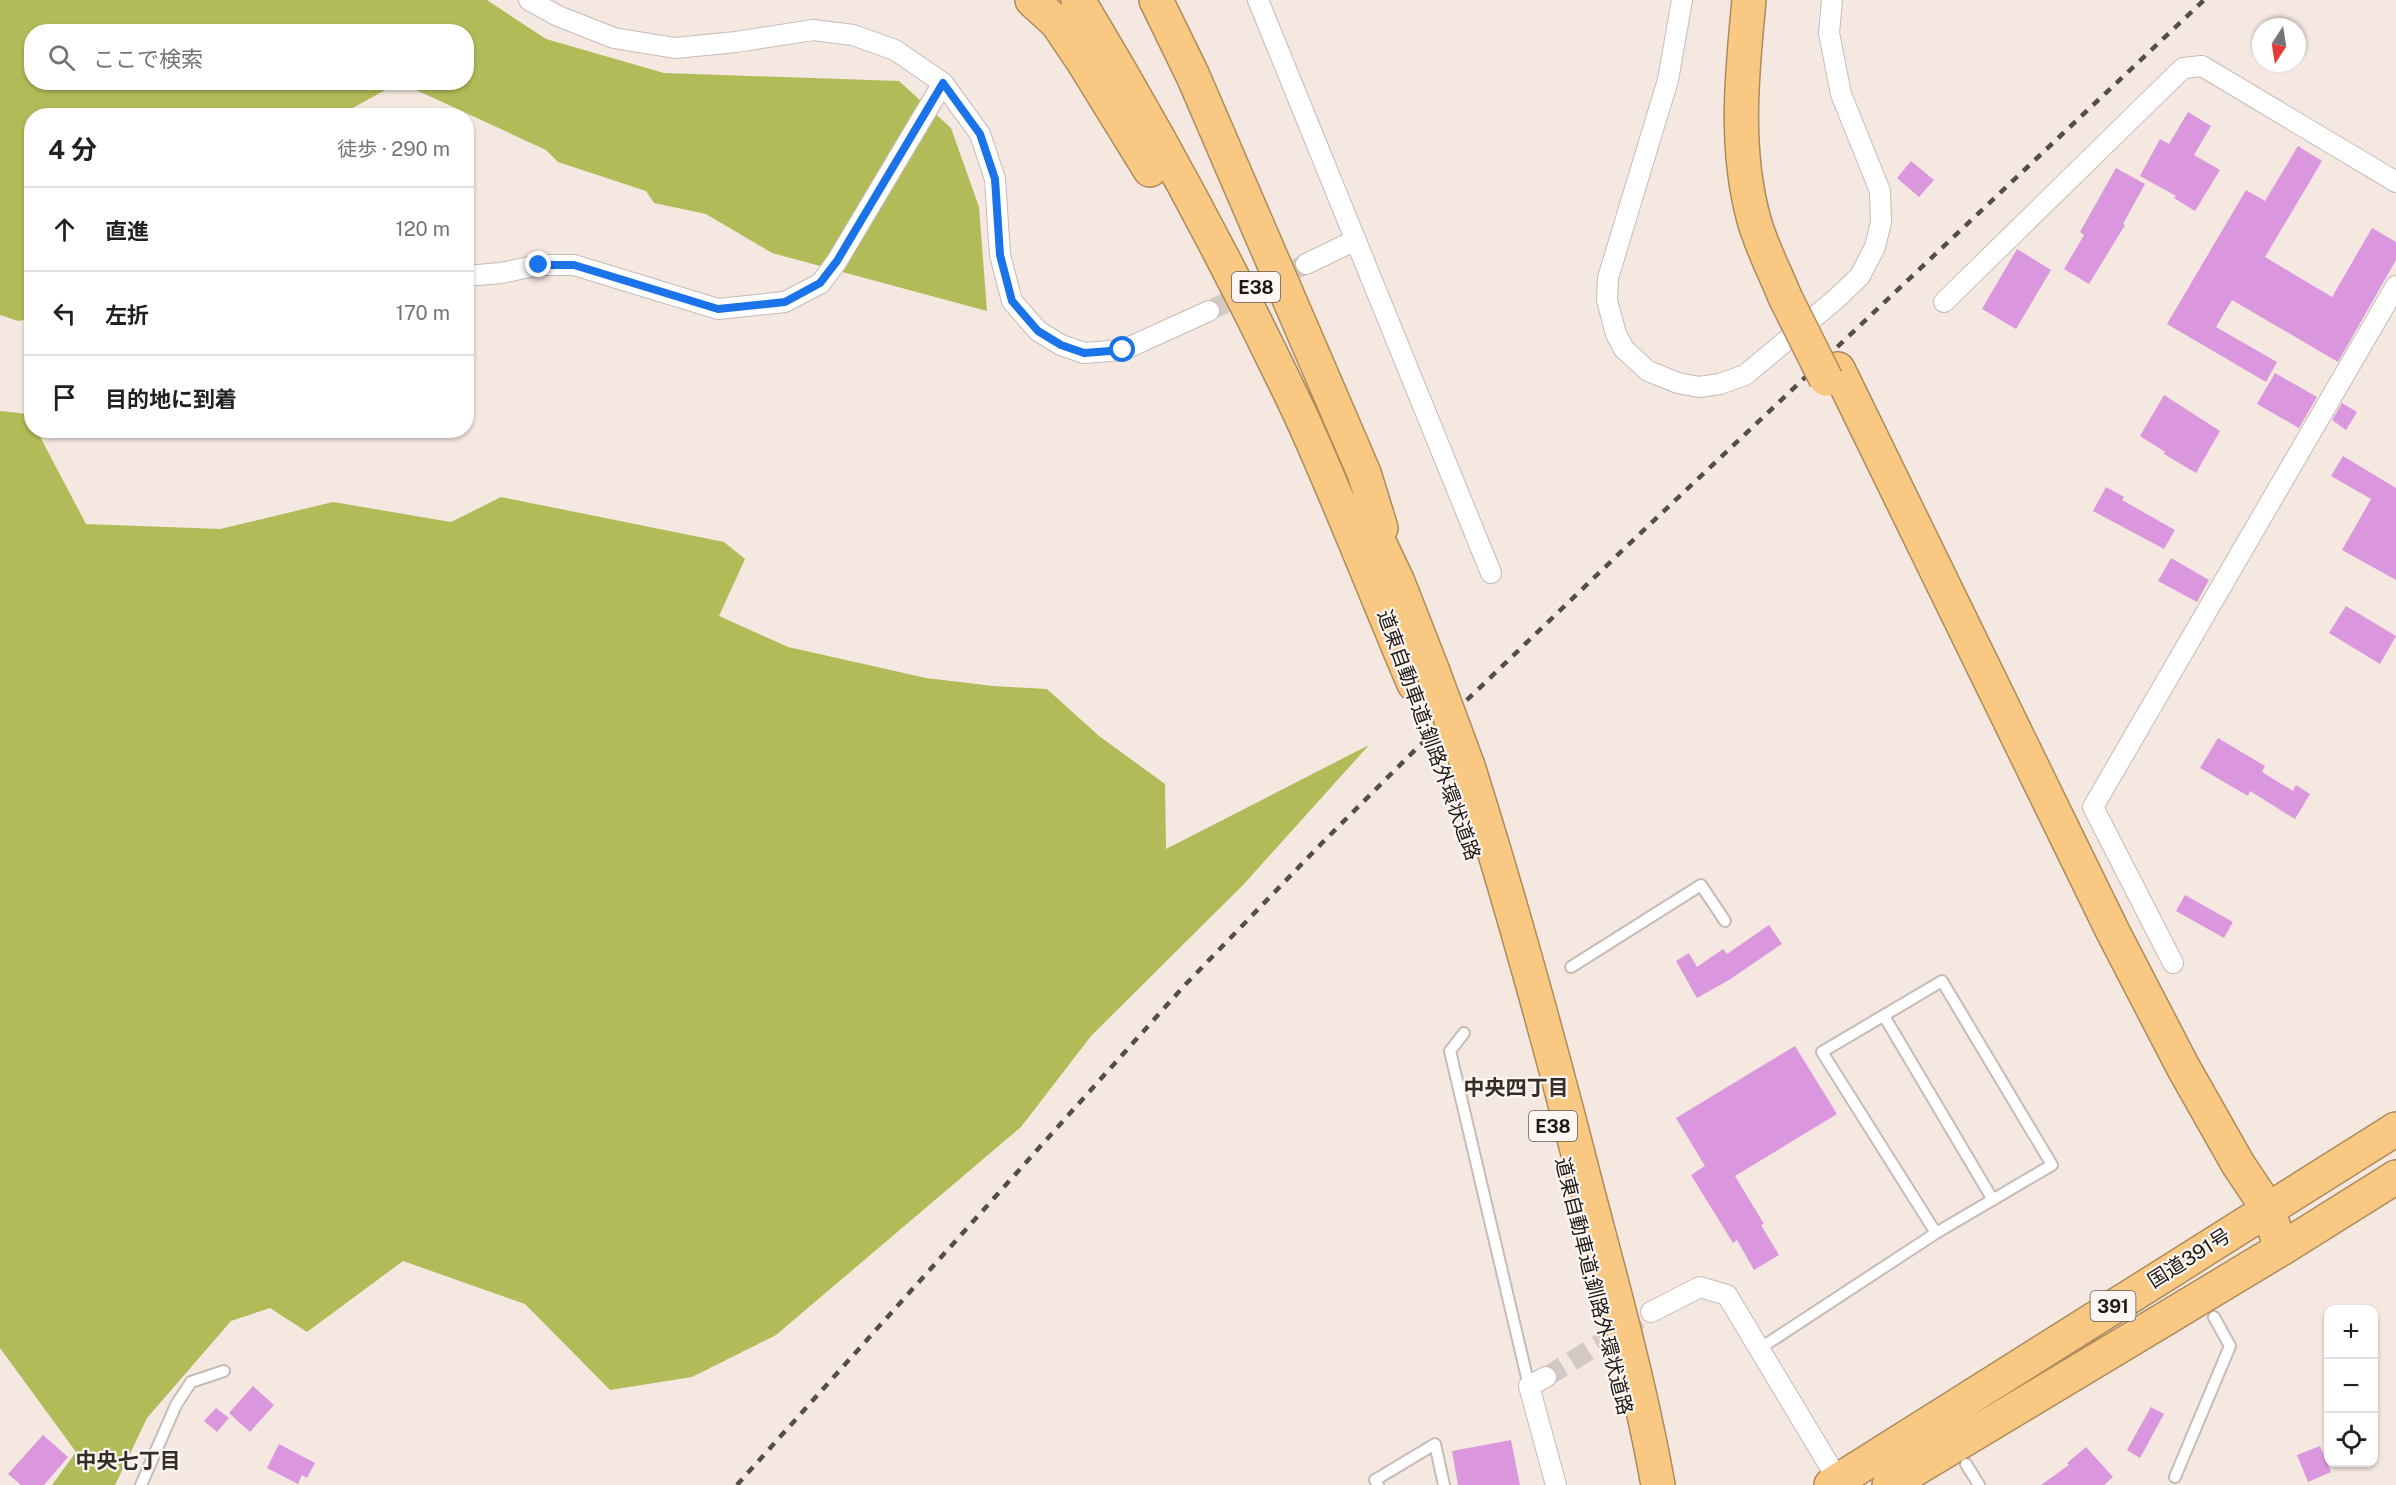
<!DOCTYPE html>
<html lang="ja">
<meta charset="utf-8">
<style>
:root{--surface:#fff;--page:#f6f6f6;--text:#202124;--muted:#757577;--line:#e0e0e0}
body{margin:0;font-family:"Public Sans","Noto Sans JP",sans-serif;background:var(--page);color:var(--text)}
.controls{position:absolute;right:18px;bottom:18px;display:grid;overflow:hidden;border-radius:12px;box-shadow:0 2px 4px #0004}
.controls button{width:54px;height:54px;display:grid;place-items:center;padding:0;border:0;border-bottom:2px solid var(--line);background:var(--surface);color:var(--text);font:30px sans-serif}
.compass{position:absolute;left:2252px;top:18px;width:54px;height:54px;border-radius:50%;background:var(--surface);box-shadow:0 2px 4px #0004;rotate:192deg}
.stop{position:absolute;width:18px;height:18px;margin:-14px;border:4px solid #1a73e8;border-radius:50%;background:#fff}
.stop.end{background:#1a73e8;border-color:#fff;box-shadow:0 2px 6px #0008}
.list{margin:0;padding:0;list-style:none}
h2{display:flex;justify-content:space-between;align-items:center;height:78px;margin:0;padding:0 24px;font-size:26px}
h2 small{font-size:20px;font-weight:400;color:var(--muted)}
.list li{display:grid;grid-template-columns:39px 1fr auto;gap:18px;align-items:center;box-sizing:border-box;height:84px;padding:0 24px;border-top:2px solid var(--line)}
.list b{display:block;font-size:22px;white-space:nowrap}
.list em{font-size:20px;font-style:normal;color:var(--muted)}
.icon{flex:none;width:33px;height:33px;fill:none;stroke:currentColor;stroke-width:2;stroke-linecap:round;stroke-linejoin:round}
.map{position:relative;flex:none;width:2396px;height:1485px;overflow:hidden}
.search{position:absolute;background:var(--surface);box-shadow:0 2px 4px #0004;left:24px;top:24px;width:450px;height:66px;display:flex;align-items:center;gap:15px;box-sizing:border-box;padding:0 21px;border-radius:24px;color:var(--muted);font-size:22px}
.panel{position:absolute;background:var(--surface);box-shadow:0 2px 4px #0004;left:24px;top:108px;width:450px;height:330px;border-radius:24px}
.map>svg:first-child{display:block}
.forest{fill:#b1bb58}
.building{fill:#db97dd}
.lines{fill:none;stroke-linecap:round;stroke-linejoin:round}
.street-tunnel{stroke:#d4c9c3;stroke-width:20;stroke-dasharray:20 10;stroke-linecap:butt}
.lane-casing{stroke:#c7bbb5;stroke-width:14}
.street-casing{stroke:#c7bbb5;stroke-width:22}
.highway-casing{stroke:#ac8b5c;stroke-width:36}
.lane{stroke:#fff;stroke-width:10}
.street{stroke:#fff;stroke-width:20}
.highway{stroke:#f9c882;stroke-width:33}
.rail{stroke:#544e4a;stroke-width:4.5;stroke-dasharray:8 8;stroke-linecap:butt}
.highway-bridge-casing{stroke:#ac8b5c;stroke-width:36;stroke-linecap:butt}
.highway-bridge{stroke:#f9c882;stroke-width:33}
.route{stroke:#1a73e8;stroke-width:8}
.labels{text-anchor:middle;dominant-baseline:central;stroke-width:4.5;stroke-linejoin:round;paint-order:stroke}
.shield{fill:#fdf6f2;stroke:#605b58;stroke-width:1.5}
.shield-label{font-size:18px;font-weight:bold;fill:#1d1916}
.street-label{font-size:20px;fill:#1d1916;stroke:#fdf6f2}
.neighbourhood-label{font-size:21px;font-weight:bold;fill:#352d27;stroke:#fdf6f2}
</style>
<div class="map">
<svg width="2396" height="1485" viewBox="0 0 2396 1485">
<rect width="100%" height="100%" fill="#f4e8e1"/>
<path class="forest" d="M0,0H487L546,39L664,73L899,81L951,128L979,207L987,311L772,253L706,214L654,203L646,191L558,162L546,150L401,83L466,82V32H32V82L398,83L340,115L32,116L31,319L18,321L0,315Z
M0,411L29,414L31,420L32,430L37,431L86,524L220,529L333,502L451,522L501,497L724,542L745,559L719,616L788,647L926,678L993,686L1047,689L1099,736L1165,784L1166,849L1369,745L1243,885L1091,1036L1021,1127L776,1335L692,1377L610,1390L525,1304L403,1261L307,1332L270,1308L231,1321L147,1418L115,1485H52L76,1452L0,1348Z"/>
<path class="building" d="M2188,112L2211,126L2194,155L2220,170L2195,211L2174,198L2176,196L2140,176L2160,139L2169,144Z
M2298,146L2322,161L2265,257L2332,297L2372,228L2396,242V260L2338,362L2232,300L2216,327L2277,362L2266,382L2167,324L2246,190L2265,201Z
M1911,161L1934,180L1919,197L1897,178Z
M2116,168L2145,184L2123,224L2125,225L2089,284L2064,269L2084,235L2080,232Z
M2017,249L2051,270L2016,329L1982,309Z
M2275,373L2317,397L2299,428L2257,404Z
M2164,395L2220,431L2196,473L2164,454L2165,452L2140,436Z
M2342,403L2357,412L2346,430L2332,420Z
M2343,456L2396,488V580L2342,550L2371,499L2331,476Z
M2106,487L2124,497L2122,500L2175,530L2164,549L2093,511Z
M2171,558L2209,580L2197,602L2158,581Z
M2346,606L2396,636L2380,664L2329,633Z
M2218,738L2265,766L2262,772L2293,791L2296,785L2310,794L2295,819L2250,791L2248,796L2200,768Z
M2185,895L2233,922L2224,938L2176,911Z
M1769,925L1782,944L1729,980L1697,998L1676,961L1689,953L1697,967L1723,949L1727,954Z
M1795,1046L1837,1114L1735,1176L1764,1224L1761,1225L1779,1255L1754,1270L1737,1240L1733,1243L1691,1175L1705,1166L1676,1118Z
M253,1386L274,1405L250,1432L229,1413Z
M2151,1407L2164,1414L2140,1458L2127,1450Z
M216,1408L229,1418L217,1432L204,1421Z
M43,1435L68,1457L44,1485H21L8,1474Z
M1511,1440L1520,1485H1458L1452,1451Z
M279,1444L315,1463L307,1478L302,1475L298,1484L267,1468Z
M2320,1446L2331,1472L2308,1482L2297,1455Z
M2086,1447L2113,1477L2104,1485H2041L2069,1465L2067,1463Z"/>
<g class="lines">
<path class="street-tunnel" d="M1209,311L1306,264
M1546,1377L1651,1312"/>
<defs>
<path id="lane" d="M1571,967L1701,885L1725,921
M1884,1016L1993,1200
M1464,1033L1450,1051L1529,1386
M1759,1349L1936,1233L1822,1052L1942,981L2052,1165L1936,1233
M1966,1464L1979,1485
M2175,1477L2230,1346L2214,1317
M141,1485L176,1405L191,1382L224,1371
M1378,1485L1375,1480L1435,1444L1444,1485"/>
<path id="street" d="M529,0L558,16L614,38L675,48L736,42L813,30L853,35L895,50L943,83L980,134L995,179L1000,255L1012,301L1038,331L1061,345L1084,353L1123,350L1209,311
M1258,0L1491,573
M1682,0L1668,80L1608,278L1607,300L1616,334L1624,349L1648,371L1678,383L1699,387L1720,384L1745,375L1836,299L1860,276L1875,247L1881,222L1880,191L1841,94L1829,33L1832,0
M1306,264L1356,240
M466,276L501,273L539,265H574L718,309L785,302L821,283L837,261L943,83
M1944,302L2183,68L2202,66L2396,182
M2173,963L2093,807L2396,286
M1651,1312L1700,1287L1727,1295L1841,1485
M1546,1377L1529,1386L1556,1485"/>
<path id="highway" d="M1032,0L1057,23L1084,63L1150,170
M1078,0C1159,134 1234,274 1301,416C1341,504 1376,595 1414,684
M1156,0L1193,76L1364,473L1381,528
M1749,0C1742,74 1734,147 1754,220C1761,246 1775,272 1785,297
M1838,369L2113,932L2183,1067L2238,1164L2268,1209L2281,1249
M1363,508L1398,582L1432,669
M1468,766C1512,905 1550,1044 1586,1185C1612,1284 1640,1384 1658,1485
M1831,1485L2396,1129
M1889,1485L2281,1249L2396,1177"/>
</defs>
<use href="#lane" class="lane-casing"/>
<use href="#street" class="street-casing"/>
<use href="#highway" class="highway-casing"/>
<use href="#lane" class="lane"/>
<use href="#street" class="street"/>
<use href="#highway" class="highway"/>
<path class="rail" d="M737,1485L1184,986L1322,843L1415,750L1627,546L2204,0"/>
<defs>
<path id="highway-bridge" d="M1785,297L1826,379
M1432,669L1468,766"/>
</defs>
<use href="#highway-bridge" class="highway-bridge-casing"/>
<use href="#highway-bridge" class="highway-bridge"/>
</g>
<g class="lines">
<path class="route" d="M539,265H574L718,309L785,302L820,283L837,261L943,83L980,134L995,179L1000,255L1012,301L1038,331L1061,345L1084,353L1123,350"/>
</g>
<g class="labels">
<g class="shield">
<rect x="1232" y="272" width="48" height="30" rx="4.5"/>
<rect x="1529" y="1111" width="48" height="30" rx="4.5"/>
<rect x="2090.5" y="1291" width="45" height="30" rx="4.5"/>
</g>
<g class="shield-label">
<text x="1256" y="287">E38</text>
<text x="1553" y="1126">E38</text>
<text x="2113" y="1306">391</text>
</g>
<g class="street-label">
<text transform="translate(1429 735) rotate(70)">道東自動車道;釧路外環状道路</text>
<text transform="translate(2189 1258) rotate(-32)">国道391号</text>
<text transform="translate(1594 1286) rotate(76)">道東自動車道;釧路外環状道路</text>
</g>
<g class="neighbourhood-label">
<text x="1516" y="1087">中央四丁目</text>
<text x="128" y="1460">中央七丁目</text>
</g>
</g>
</svg>
<div class="controls">
<button>+</button>
<button>−</button>
<button><svg class="icon" aria-label="locate" viewBox="0 0 24 24"><circle cx="12" cy="12" r="6"/><path d="M12 2v4M12 18v4M2 12h4M18 12h4"/></svg></button>
</div>
<svg class="compass" viewBox="-18 -18 36 36"><path d="M0-13l5 13h-10z" fill="#e53935"/><path d="M0 13l5-13h-10z" fill="#757577"/></svg>
<div class="stop" style="left:1123px;top:350px"></div>
<div class="stop end" style="left:539px;top:265px"></div>
<div class="search"><svg class="icon" aria-label="search" viewBox="0 0 24 24"><circle cx="10" cy="10" r="6"/><path d="M15 15l6 6"/></svg>ここで検索</div>
<section class="panel">
<h2>4 分<small>徒歩 · 290 m</small></h2>
<ul class="list">
<li><svg class="icon" aria-label="ahead" viewBox="0 0 24 24"><path d="M12 20V5M6 11l6-6 6 6"/></svg><div><b>直進</b></div><em>120 m</em></li>
<li><svg class="icon" aria-label="left" viewBox="0 0 24 24"><path d="M17 20v-9H6M10 6l-5 5 5 5"/></svg><div><b>左折</b></div><em>170 m</em></li>
<li><svg class="icon" aria-label="arrive" viewBox="0 0 24 24"><path d="M6 21V4h12l-3 4 3 4H6"/></svg><div><b>目的地に到着</b></div></li>
</ul>
</section>
</div>
